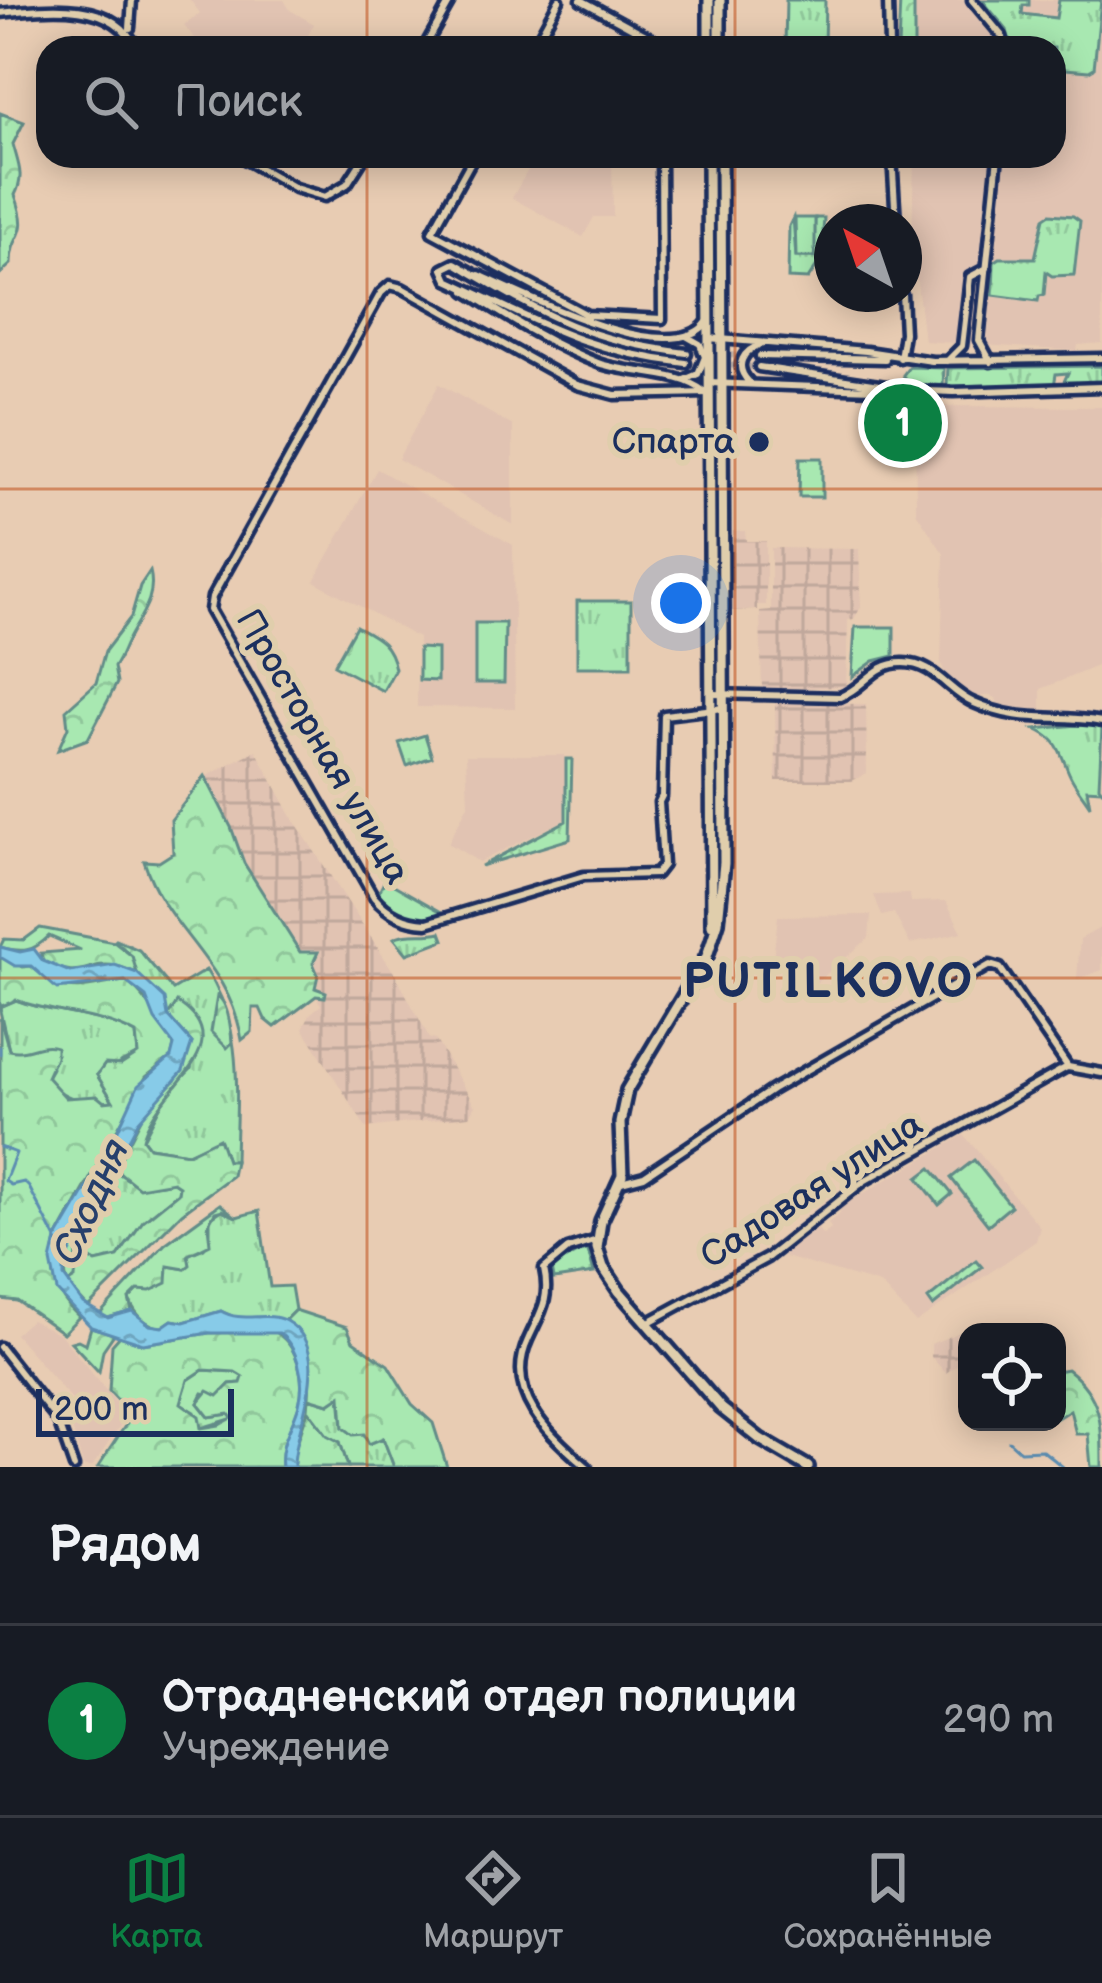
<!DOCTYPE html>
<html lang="ru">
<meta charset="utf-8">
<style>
:root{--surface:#171b24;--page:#20242c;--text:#f1f3f6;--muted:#9ea1a6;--line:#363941;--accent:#0b8043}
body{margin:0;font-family:"Balsamiq Sans",sans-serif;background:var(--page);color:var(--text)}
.controls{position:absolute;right:36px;bottom:36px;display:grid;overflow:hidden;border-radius:24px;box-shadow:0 6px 30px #0003}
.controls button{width:108px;height:108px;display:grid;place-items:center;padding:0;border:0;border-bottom:3px solid var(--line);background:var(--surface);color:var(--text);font:60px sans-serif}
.compass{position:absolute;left:814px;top:204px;width:108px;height:108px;border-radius:50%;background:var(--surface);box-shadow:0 6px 30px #0003;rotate:320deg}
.scale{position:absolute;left:36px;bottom:30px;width:198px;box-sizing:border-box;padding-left:12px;border:6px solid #1b2f5e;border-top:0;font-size:33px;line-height:42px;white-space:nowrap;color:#1b2f5e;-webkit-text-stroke:9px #e0ceac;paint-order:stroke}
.you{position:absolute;left:681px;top:603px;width:42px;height:42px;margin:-30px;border:9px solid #fff;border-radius:50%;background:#1a73e8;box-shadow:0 0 0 18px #1a73e833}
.badge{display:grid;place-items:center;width:78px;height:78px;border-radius:50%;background:var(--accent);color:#fff;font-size:39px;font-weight:700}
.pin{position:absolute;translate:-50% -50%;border:6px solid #fff;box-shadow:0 3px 12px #0006}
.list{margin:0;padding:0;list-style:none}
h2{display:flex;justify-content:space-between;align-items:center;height:156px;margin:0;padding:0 48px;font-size:51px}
h2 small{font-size:39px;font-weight:400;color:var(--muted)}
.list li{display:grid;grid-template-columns:78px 1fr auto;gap:36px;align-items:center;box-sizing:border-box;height:192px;padding:0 48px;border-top:3px solid var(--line)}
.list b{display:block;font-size:45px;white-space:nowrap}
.list p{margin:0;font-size:39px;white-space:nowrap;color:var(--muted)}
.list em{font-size:39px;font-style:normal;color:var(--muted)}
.icon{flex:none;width:66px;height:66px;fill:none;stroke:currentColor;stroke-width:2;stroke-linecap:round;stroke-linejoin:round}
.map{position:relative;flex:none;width:1102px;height:1467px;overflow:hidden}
.search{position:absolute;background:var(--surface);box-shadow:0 6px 30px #0003;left:36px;right:36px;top:36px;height:132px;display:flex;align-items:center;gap:30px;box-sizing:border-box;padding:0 42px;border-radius:36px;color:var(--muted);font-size:45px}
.sheet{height:348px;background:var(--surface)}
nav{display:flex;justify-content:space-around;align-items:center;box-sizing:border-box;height:168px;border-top:3px solid var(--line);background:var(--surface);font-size:33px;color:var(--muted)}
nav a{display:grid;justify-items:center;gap:6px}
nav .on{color:var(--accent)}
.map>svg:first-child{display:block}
.built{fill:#e1c3b2}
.industrial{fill:url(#industrial-grid)}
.grass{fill:url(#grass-tufts);stroke:#628c88;stroke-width:3}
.forest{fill:url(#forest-crowns);stroke:#628c88;stroke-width:3;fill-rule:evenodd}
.garden{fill:#a8e8b1;stroke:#628c88;stroke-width:3}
.water{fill:url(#water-ripples);stroke:#5c8db1;stroke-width:3}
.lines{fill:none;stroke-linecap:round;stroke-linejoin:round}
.stream{stroke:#5c8db1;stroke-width:3}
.minor-tunnel{stroke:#bfada2;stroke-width:6;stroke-dasharray:6 3;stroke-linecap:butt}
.minor-casing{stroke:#1b2f5e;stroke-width:15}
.major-casing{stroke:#1b2f5e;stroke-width:18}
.minor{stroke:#e0ceac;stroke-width:6}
.major{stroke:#e0ceac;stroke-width:9}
.grid{fill:none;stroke:#bf511c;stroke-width:3;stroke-opacity:0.55}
.poi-dot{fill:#1b2f5e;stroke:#e0ceac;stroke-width:4.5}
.labels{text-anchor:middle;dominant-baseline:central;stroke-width:12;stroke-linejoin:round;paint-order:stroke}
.poi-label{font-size:36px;fill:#1b2f5e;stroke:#e0ceac;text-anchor:end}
.street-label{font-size:36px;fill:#1b2f5e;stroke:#e0ceac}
.water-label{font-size:39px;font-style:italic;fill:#263f6c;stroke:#e0ceac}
.district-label{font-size:48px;font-weight:bold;letter-spacing:3px;fill:#1b2f5e;stroke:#e0ceac}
</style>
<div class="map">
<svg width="1102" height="1467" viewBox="0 0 1102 1467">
<defs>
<pattern id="industrial-grid" width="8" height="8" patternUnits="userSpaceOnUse" patternTransform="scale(3)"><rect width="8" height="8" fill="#e1c3b2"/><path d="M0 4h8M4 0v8" fill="none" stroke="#c0a89c"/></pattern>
<pattern id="grass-tufts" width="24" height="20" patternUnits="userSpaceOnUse" patternTransform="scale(3)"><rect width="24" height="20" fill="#a8e8b1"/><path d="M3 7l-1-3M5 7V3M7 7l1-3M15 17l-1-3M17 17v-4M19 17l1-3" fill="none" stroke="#90c79b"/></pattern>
<pattern id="forest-crowns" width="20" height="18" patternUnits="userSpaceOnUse" patternTransform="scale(3)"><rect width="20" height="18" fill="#a8e8b1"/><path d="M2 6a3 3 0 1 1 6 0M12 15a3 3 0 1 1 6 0" fill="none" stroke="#90c79b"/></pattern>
<pattern id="water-ripples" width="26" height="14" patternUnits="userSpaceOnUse" patternTransform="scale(3)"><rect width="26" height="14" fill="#87cbe8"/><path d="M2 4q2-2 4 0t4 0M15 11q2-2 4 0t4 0" fill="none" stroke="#6ea5bf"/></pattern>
</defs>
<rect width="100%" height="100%" fill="#e8ccb3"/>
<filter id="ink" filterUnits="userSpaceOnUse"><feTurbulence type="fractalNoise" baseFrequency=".00833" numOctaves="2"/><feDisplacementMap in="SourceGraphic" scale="24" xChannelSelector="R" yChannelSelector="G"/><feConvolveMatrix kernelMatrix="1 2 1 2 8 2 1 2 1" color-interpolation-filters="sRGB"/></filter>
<g filter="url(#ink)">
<path class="built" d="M190,0H284L290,10L314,24L301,48H204L184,26L200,13Z
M913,0H1102V343L1078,345L1077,351L924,341L912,240L914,156H1054V48H913Z
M536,156H612L613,217H594L583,237L512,198Z
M439,384L513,426V525L398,459Z
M915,406L1102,407V664L1041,689V718L999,708L996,698L987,695L975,699L945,675L941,662L944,554L916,512Z
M377,469L513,545L515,708L417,707L418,638L314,581Z
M466,755H565V820L479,862L448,843L468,805Z
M910,894L911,902L946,901L962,932L910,944L894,913L882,916L874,895Z
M871,915L869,938L803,994L773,959L778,916Z
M1102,927V970L1077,979L1080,939Z
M964,1135L1040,1227L1036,1241L916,1323L880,1284L785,1257L782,1250L813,1224L823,1235L831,1228L828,1223L841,1213L838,1208Z
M31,1320L60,1334L127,1416L92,1467H84L82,1462L67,1410L73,1401L15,1334Z"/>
<path class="industrial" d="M733,531H745L746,541H766V605H757V610L731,611Z
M771,548L859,549L861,607L854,619L848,620L846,687L762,689L760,612L771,611Z
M775,703L866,704L867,773L852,781H776Z
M256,750L292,817L395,974L430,1039L434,1038L445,1055L475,1106L469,1116L366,1128L303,1028L310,1014L321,1005L316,996L324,997L315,988L318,975L313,963L317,953L300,952L244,863L231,827L205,777Z
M966,1330L967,1358L946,1373L931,1357V1344Z"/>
<path class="grass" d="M786,0H825L824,48H785Z
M982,0H1029V5H1023L1022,14L1056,18L1059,0H1101L1094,68L1089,71L1054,68V48H1011L1007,30Z
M1050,214L1073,216L1080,221L1074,275L1052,276L1046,272L1044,295L1039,296L1038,301L993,295L994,262L1000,258H1035L1044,218Z
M793,218L796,257H814L815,218H824L821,259L808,279L788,278L789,226Z
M1102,366V382L1062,386L1068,373L1056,374L1054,386H947L948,368Z
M909,367L944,368L943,386L908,384L903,375Z
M577,601H631V667H577Z
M356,626C378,638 390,643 395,669L383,691L334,665Z
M855,627H894V656L874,661L852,677Z
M1089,724L1102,728L1099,786L1102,790L1087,789L1090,806C1084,796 1074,785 1069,773C1059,751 1060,740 1035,729Z
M425,735L432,757L407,766L399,743Z
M566,759H572L570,839L481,866L566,821Z
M385,880L445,914C416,922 398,917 378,894Z
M441,932L444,940L407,954L394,938C406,931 426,936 441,932Z
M116,940L139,950L173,990L206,970C245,1027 236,1095 235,1161H227L219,1139L188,1153L149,1147L143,1139L167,1093L191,1069L198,1022L177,1003L168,1016C158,991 149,991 138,974C128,960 132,951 114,942Z
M16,1000C57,1015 98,1013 136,1034L138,1054L97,1075L113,1101C88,1104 59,1100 47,1077L52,1068L38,1049L18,1053L9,1050L0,1011L2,1006Z
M115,1169C129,1186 153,1187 173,1182L179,1186L178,1193L143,1221L118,1257L96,1262L83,1255L75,1279L67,1284L64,1264L89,1214H96Z
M222,1210L236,1217L259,1211L270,1287L291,1286L295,1310L285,1320L237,1318L221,1311L184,1322L172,1320L162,1327C145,1326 135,1313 129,1299L138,1290L156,1288L168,1266L185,1269L187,1255L204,1248L210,1238V1218Z
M587,1247L594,1273L554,1279L552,1267Z
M976,1260L982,1267L933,1306L928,1299Z
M203,1370L235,1372L244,1377L242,1383L230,1384L218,1397L203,1393L198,1403L209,1417L229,1414L234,1418L201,1428L195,1412L180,1403L188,1380Z
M340,1395L343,1427L383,1437L394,1467H348L340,1442L327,1435L308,1410L309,1398L329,1404Z"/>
<path class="forest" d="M900,0H914V48H898Z
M0,113L24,122L13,144C18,164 25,176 15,195C32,240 11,230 11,264L0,274Z
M150,571C157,599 139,617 128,639C122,650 121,657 114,667L117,683L88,739L58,750L68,727L66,710L96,683L105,651L131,617L140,586Z
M205,776L231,827L244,863L300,952H318L313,963L318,975L315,988L326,992L325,997L316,996L275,1027L265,1019L260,1008H253L252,1032L242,1040C229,961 166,931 144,861L159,862L173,853L171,820Z
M40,928L114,942L132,956L137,973C130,971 123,967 116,966C86,960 83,983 43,961L41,953L81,950L49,936C33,952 23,953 0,947L4,939L24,940Z
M0,957L23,967L31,966C72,998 76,987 125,981C147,995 160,1022 174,1045L171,1057L146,1077L56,1240C48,1273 55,1294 79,1317L63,1333L17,1301L0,1299V1018L9,1050C26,1055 41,1041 56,1047V1057L47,1077L66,1098L97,1096L104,1102L113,1101L97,1075L105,1064L121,1065L138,1054L136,1034C98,1013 56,1015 16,1000L2,1006L0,1011Z
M217,996C228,1002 231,1028 232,1043L227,1048L211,1032Z
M177,1002C246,1046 153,1090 143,1139L149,1147L188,1153L219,1138L227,1161H235L232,1176L182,1213L88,1307L67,1284L75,1279L77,1252L96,1262L118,1257L143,1221L178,1193L179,1186L173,1182L139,1188L115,1169L145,1111L175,1081L192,1043L168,1016Z
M220,1204L236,1217L222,1210L215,1212L208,1225L210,1244L188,1255L190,1265L185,1269L168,1266L167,1283L150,1291L138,1290L129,1299L132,1311L108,1318L99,1315L165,1244Z
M295,1310L347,1327L353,1341L388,1365L412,1404L433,1423L447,1467H394L383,1438L369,1444L364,1434L353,1435L343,1427L341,1396L329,1404L309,1398C311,1368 309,1341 285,1320Z
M91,1327L114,1334L103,1350L99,1372L71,1342L78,1340L86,1344Z
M274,1332C297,1343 305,1377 300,1401C295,1426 279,1440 282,1467H98L127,1423L129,1412L109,1391L112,1345L120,1336L143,1344L209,1333ZM203,1370L235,1372L243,1377L241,1383L230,1384L218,1396L208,1391L198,1403L209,1417L229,1414L232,1418L219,1425L201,1428L199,1416L181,1403L188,1380Z
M1067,1369C1102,1396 1102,1423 1102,1467H1091L1088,1434H1076L1070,1410L1057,1418V1371Z
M308,1410L327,1435L340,1442L348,1467H294L293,1455Z"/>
<path class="garden" d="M795,218H815V257H796Z
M800,458H822V497H799Z
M475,623H505L504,683H475Z
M419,648L437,649V681L419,680Z
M974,1160L1011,1206L988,1225L951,1178Z
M931,1168L952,1194L939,1205L918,1178Z"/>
<path class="water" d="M0,947L20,952L34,949L43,961L70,972L115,965L137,973L165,999L168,1016L192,1043L183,1071L138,1122L64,1264V1277L83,1303L108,1318L132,1311L150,1325L162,1327L172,1320L184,1322L221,1311C242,1324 267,1310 286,1321C338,1350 292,1431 294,1467H282C279,1441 293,1427 299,1404C306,1381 298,1347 279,1333H209L143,1344L91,1327L57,1291L51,1261L56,1240L107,1154L138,1086L171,1057L174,1045L155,1020L146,997L125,981L57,989L31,966H15L0,957Z"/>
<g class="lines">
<path class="stream" d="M0,1047V1054
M0,1147L16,1153L5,1181L11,1185L24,1182L29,1187L58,1243
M1009,1441L1020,1451L1042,1450L1063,1467"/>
<path class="minor-tunnel" d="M721,355L760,356
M686,363L759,367"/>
<defs>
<path id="minor" d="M581,0L660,43V48
M888,0L889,48
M972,0L1002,36L1006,48
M0,13C51,7 115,0 136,48
M130,28L132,0
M424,48L451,0
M533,48L559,0
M239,156L295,188L325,197L347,184L365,156
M474,156L432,232L587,315L662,319L661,156
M892,156L896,222
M479,275C522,294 672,371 707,322
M466,291C509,318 551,345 598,363C631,375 678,370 705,392
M708,338L866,351L932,361L1102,358
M760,356L885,359
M900,358L904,333L902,294
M947,361L962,346L970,277L987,268
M991,362L979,340L998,156
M686,363C586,352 537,321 448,280L443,269L455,263C541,313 584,341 687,353
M759,367L886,386
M684,380L698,374L705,357L700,344L686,336
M749,382C733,366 743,350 762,344
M709,383L954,392L1102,387
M709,393L615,395L577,385L402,288L390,285L381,293L212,597L210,610L374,897C388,914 405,922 427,923L584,876L656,874L663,865L659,802L662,796L664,715L723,708
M712,694L840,697C866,687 873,663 903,663C935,663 948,692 974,703C1023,725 1055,713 1102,722
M1068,1067L1102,1073
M621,1182L644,1176L772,1090L990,965L1000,968L1068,1067
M647,1323L767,1258L864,1181L1067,1067
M0,1347L58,1421L74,1467
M587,1467C550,1436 503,1393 528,1340C540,1313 551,1300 544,1269L568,1249L597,1240"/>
<path id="major" d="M720,0V48
M709,48V0
M708,156L712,925
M721,156L724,863L718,922L707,956L627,1090L620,1123L622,1175L601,1221L597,1248L603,1267L619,1291L721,1408L760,1439L808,1467"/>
</defs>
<use href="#minor" class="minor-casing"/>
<use href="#major" class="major-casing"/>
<use href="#minor" class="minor"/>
<use href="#major" class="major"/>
</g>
</g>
<path class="grid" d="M367,0V48M735,0V48M367,156V1467M735,156V1467M0,489H1102M0,978H1102"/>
<circle class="poi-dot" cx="759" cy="442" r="12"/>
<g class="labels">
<g class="poi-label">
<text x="735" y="442">Спарта</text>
</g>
<g class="street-label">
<text transform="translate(322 747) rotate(60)">Просторная улица</text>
<text transform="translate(812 1191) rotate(-33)">Садовая улица</text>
</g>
<g class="water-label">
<text transform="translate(92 1202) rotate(-66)">Сходня</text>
</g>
<g class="district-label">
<text x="829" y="982">PUTILKOVO</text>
</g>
</g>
</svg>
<div class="controls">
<button><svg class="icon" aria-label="locate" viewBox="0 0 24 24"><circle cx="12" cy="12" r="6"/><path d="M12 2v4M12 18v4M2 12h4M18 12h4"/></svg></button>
</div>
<svg class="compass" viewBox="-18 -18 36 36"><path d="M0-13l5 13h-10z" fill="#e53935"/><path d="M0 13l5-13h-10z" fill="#9ea1a6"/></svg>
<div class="scale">200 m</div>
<div class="you"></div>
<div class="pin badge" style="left:903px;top:423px">1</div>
<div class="search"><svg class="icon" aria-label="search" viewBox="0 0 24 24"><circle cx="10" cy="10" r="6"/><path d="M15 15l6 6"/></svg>Поиск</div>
</div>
<section class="sheet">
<h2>Рядом<small></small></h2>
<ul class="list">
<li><span class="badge">1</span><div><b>Отрадненский отдел полиции</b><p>Учреждение</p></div><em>290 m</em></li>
</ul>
</section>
<nav>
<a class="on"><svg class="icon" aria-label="map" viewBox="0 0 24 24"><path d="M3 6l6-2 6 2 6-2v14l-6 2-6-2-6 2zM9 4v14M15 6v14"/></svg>Карта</a>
<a><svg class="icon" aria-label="directions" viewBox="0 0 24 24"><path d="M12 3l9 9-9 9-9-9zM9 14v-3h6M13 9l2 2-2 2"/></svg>Маршрут</a>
<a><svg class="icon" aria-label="saved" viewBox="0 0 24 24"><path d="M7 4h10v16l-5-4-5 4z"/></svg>Сохранённые</a>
</nav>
